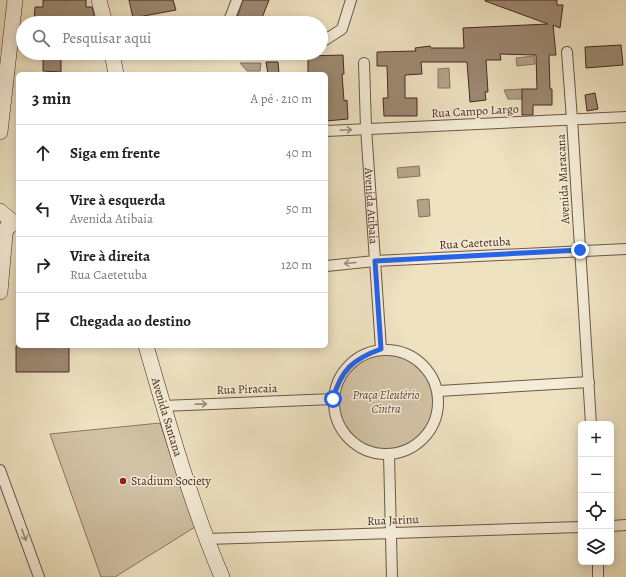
<!DOCTYPE html>
<html lang="pt">
<meta charset="utf-8">
<style>
:root{--surface:#fff;--page:#f2f2f2;--text:#222;--muted:#767676;--line:#e0e0e0}
body{margin:0;font-family:Alegreya,serif;background:var(--page);color:var(--text)}
.controls{position:absolute;right:12px;bottom:12px;display:grid;overflow:hidden;border-radius:6px;box-shadow:0 2px 10px #0003}
.controls button{width:36px;height:36px;display:grid;place-items:center;padding:0;border:0;border-bottom:1px solid var(--line);background:var(--surface);color:var(--text);font:20px sans-serif}
.stop{position:absolute;width:12px;height:12px;margin:-9px;border:3px solid #2563eb;border-radius:50%;background:#fff}
.stop.end{background:#2563eb;border-color:#fff;box-shadow:0 1px 4px #0008}
.list{margin:0;padding:0;list-style:none}
h2{display:flex;justify-content:space-between;align-items:center;height:52px;margin:0;padding:0 16px;font-size:17px}
h2 small{font-size:13px;font-weight:400;color:var(--muted)}
.list li{display:grid;grid-template-columns:26px 1fr auto;gap:12px;align-items:center;box-sizing:border-box;height:56px;padding:0 16px;border-top:1px solid var(--line)}
.list b{display:block;font-size:15px;white-space:nowrap}
.list p{margin:0;font-size:13px;white-space:nowrap;color:var(--muted)}
.list em{font-size:13px;font-style:normal;color:var(--muted)}
.icon{flex:none;width:22px;height:22px;fill:none;stroke:currentColor;stroke-width:2;stroke-linecap:round;stroke-linejoin:round}
.map{position:relative;flex:none;width:626px;height:577px;overflow:hidden}
.search{position:absolute;background:var(--surface);box-shadow:0 2px 10px #0003;left:16px;top:16px;width:312px;height:44px;display:flex;align-items:center;gap:10px;box-sizing:border-box;padding:0 14px;border-radius:22px;color:var(--muted);font-size:15px}
.panel{position:absolute;background:var(--surface);box-shadow:0 2px 10px #0003;left:16px;top:72px;width:312px;height:276px;border-radius:6px}
.map>svg:first-child{display:block}
.green{fill:#d1c2a5;stroke:#8b7562}
.water{fill:#b5a38a;stroke:#88725f}
.building{fill:#9d8973;stroke:#45281e}
.lines{fill:none;stroke-linecap:round;stroke-linejoin:round}
.street-casing{stroke:#6f5647;stroke-width:12}
.secondary-casing{stroke:#45281e;stroke-width:16}
.street{stroke:#f4ecd7;stroke-width:10}
.secondary{stroke:#f4ecd7;stroke-width:15}
.oneway{stroke:#9c8a7a}
.route{stroke:#2563eb;stroke-width:5}
.poi-dot{fill:#8f2418;stroke:#f4ecd7;stroke-width:1.5}
.labels{text-anchor:middle;dominant-baseline:central;stroke-width:3;stroke-linejoin:round;paint-order:stroke}
.street-label{font-size:12px;fill:#45281e;stroke:#f4ecd7}
.park-label{font-size:12px;font-style:italic;fill:#614739;stroke:#f4ecd7}
.poi-label{font-size:12px;fill:#45281e;stroke:#f4ecd7;text-anchor:start}
</style>
<div class="map">
<svg width="626" height="577" viewBox="0 0 626 577">
<rect width="100%" height="100%" fill="#eee2c1"/>
<filter id="stains"><feTurbulence type="fractalNoise" baseFrequency=".005" numOctaves="4"/><feColorMatrix values="0 0 0 0 .2 0 0 0 0 .09 0 0 0 0 .02 0 0 0 .5 -.17"/></filter>
<radialGradient id="worn" r=".72"><stop offset=".6" stop-color="#630" stop-opacity="0"/><stop offset="1" stop-color="#630" stop-opacity=".3"/></radialGradient>
<path class="green" d="M334 402a52 52 0 1 1 104 0a52 52 0 1 1-104 0Z
M160,423L195,527L115,577H101L50,434Z"/>
<path class="water" d="M534,56L535,64L517,66L516,58Z
M240,63H261L260,71H247Z
M449,68L450,88H438V69Z
M522,89L523,99H508L504,90Z
M419,166L420,176L398,178L397,168Z
M429,199L430,216L419,217L417,200Z"/>
<path class="building" d="M43,0H86V7H92L96,23H34L35,7H43Z
M129,0H173L176,10L133,18Z
M243,0H269L260,23H235Z
M485,0H557V5H563L560,28L553,25L556,55H549L550,89H552V105H533V115H522V89H537L536,55L500,54L501,60H486L488,92H485L486,100L470,102L467,62H421L422,74L405,75V98H417V116H384L383,98H388L387,66H377V52L416,51L415,48L430,46L431,48H464L463,28L548,24L485,1Z
M621,45L623,65L586,68L585,47Z
M43,53H61V72L43,71Z
M343,55L344,74H342L344,101L347,100L348,119L326,121V74H308V56Z
M266,62H278L279,74H268Z
M595,93L598,109L587,111L585,95Z
M16,346H69V372H16Z"/>
<g class="lines">
<defs>
<g id="street">
<path d="M228,23L237,0"/>
<path d="M321,41L325,40L342,29L351,0"/>
<path d="M567,52L572,119L591,424"/>
<path id="s1" d="M364,63L366,128L381,349"/>
<path d="M326,131L626,117"/>
<path d="M326,266L375,261L626,249"/>
<circle cx="386" cy="402" r="52"/>
<path d="M439,391L589,382"/>
<path d="M162,406L333,399"/>
<path d="M389,454L392,577"/>
<path d="M0,470L39,577"/>
<path d="M611,526L626,525"/>
<path d="M206,539L581,527"/>
<path d="M598,562V577"/>
</g>
<g id="secondary">
<path d="M99,0L105,23"/>
<path d="M112,53L116,74"/>
<path d="M0,132L15,0"/>
<path d="M0,211L13,222L18,223"/>
<path d="M0,292L5,234L7,227L13,224H18"/>
<path id="s2" d="M146,346C169,424 190,502 222,577"/>
</g>
</defs>
<use href="#street" class="street-casing"/>
<use href="#secondary" class="secondary-casing"/>
<use href="#street" class="street"/>
<use href="#secondary" class="secondary"/>
</g>
<defs><path id="oneway-shaft" d="M-6 0H5M1.5-3L5.5 0L1.5 3" fill="none" stroke-width="1.6" stroke-linecap="round" stroke-linejoin="round"/></defs>
<g class="oneway">
<use href="#oneway-shaft" transform="translate(346 130) rotate(-3)"/>
<use href="#oneway-shaft" transform="translate(350 263) rotate(175)"/>
<use href="#oneway-shaft" transform="translate(201 404) rotate(-2)"/>
<use href="#oneway-shaft" transform="translate(24 535) rotate(70)"/>
</g>
<g class="lines">
<path class="route" d="M333,399C341,370 353,359 381,349L375,261L580,250"/>
</g>
<circle class="poi-dot" cx="123" cy="481" r="4"/>
<g class="labels">
<g class="street-label">
<text transform="translate(475 111) rotate(-3)">Rua Campo Largo</text>
<text transform="translate(563 179) rotate(-93)">Avenida Maracana</text>
<text stroke="none"><textPath href="#s1" startOffset="143">Avenida Atibaia</textPath></text>
<text transform="translate(475 243) rotate(-3)">Rua Caetetuba</text>
<text transform="translate(247 389) rotate(-2)">Rua Piracaia</text>
<text stroke="none"><textPath href="#s2" startOffset="74">Avenida Santana</textPath></text>
<text transform="translate(393 520) rotate(-2)">Rua Jarinu</text>
</g>
<g class="park-label">
<text x="386" y="395">Praça Eleutério<tspan x="386" dy="14">Cintra</tspan></text>
</g>
<g class="poi-label">
<text x="131" y="481">Stadium Society</text>
</g>
</g>
<rect width="100%" height="100%" filter="url(#stains)"/>
<rect width="100%" height="100%" fill="url(#worn)"/>
</svg>
<div class="controls">
<button>+</button>
<button>−</button>
<button><svg class="icon" aria-label="locate" viewBox="0 0 24 24"><circle cx="12" cy="12" r="6"/><path d="M12 2v4M12 18v4M2 12h4M18 12h4"/></svg></button>
<button><svg class="icon" aria-label="layers" viewBox="0 0 24 24"><path d="M12 4l9 5-9 5-9-5zM3 14l9 5 9-5"/></svg></button>
</div>
<div class="stop" style="left:333px;top:399px"></div>
<div class="stop end" style="left:580px;top:250px"></div>
<div class="search"><svg class="icon" aria-label="search" viewBox="0 0 24 24"><circle cx="10" cy="10" r="6"/><path d="M15 15l6 6"/></svg>Pesquisar aqui</div>
<section class="panel">
<h2>3 min<small>A pé · 210 m</small></h2>
<ul class="list">
<li><svg class="icon" aria-label="ahead" viewBox="0 0 24 24"><path d="M12 20V5M6 11l6-6 6 6"/></svg><div><b>Siga em frente</b></div><em>40 m</em></li>
<li><svg class="icon" aria-label="left" viewBox="0 0 24 24"><path d="M17 20v-9H6M10 6l-5 5 5 5"/></svg><div><b>Vire à esquerda</b><p>Avenida Atibaia</p></div><em>50 m</em></li>
<li><svg class="icon" aria-label="right" viewBox="0 0 24 24"><path d="M7 20v-9h11M14 6l5 5-5 5"/></svg><div><b>Vire à direita</b><p>Rua Caetetuba</p></div><em>120 m</em></li>
<li><svg class="icon" aria-label="arrive" viewBox="0 0 24 24"><path d="M6 21V4h12l-3 4 3 4H6"/></svg><div><b>Chegada ao destino</b></div></li>
</ul>
</section>
</div>
